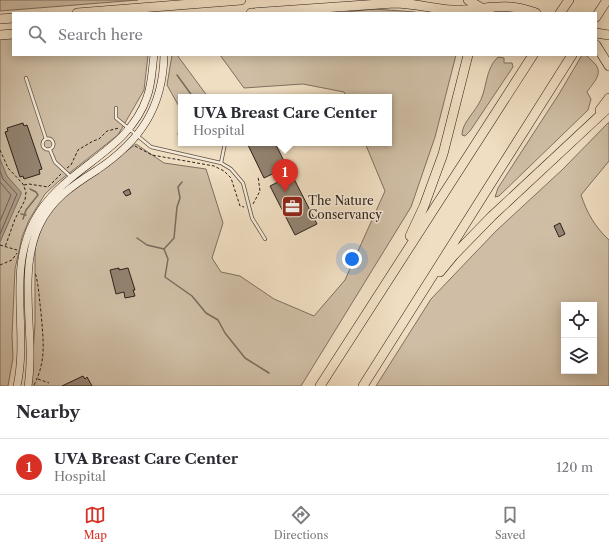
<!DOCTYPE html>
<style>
:root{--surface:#fff;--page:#f7f7f7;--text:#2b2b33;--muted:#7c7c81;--line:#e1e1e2;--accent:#d93025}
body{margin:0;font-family:"Libre Caslon Text",serif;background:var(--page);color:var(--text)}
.controls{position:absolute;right:12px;bottom:12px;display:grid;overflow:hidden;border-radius:0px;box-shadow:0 2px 10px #0003}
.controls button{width:36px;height:36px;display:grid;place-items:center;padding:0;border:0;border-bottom:1px solid var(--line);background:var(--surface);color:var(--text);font:20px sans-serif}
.you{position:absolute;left:352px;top:259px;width:14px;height:14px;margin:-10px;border:3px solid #fff;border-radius:50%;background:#1a73e8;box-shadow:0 0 0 6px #1a73e833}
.badge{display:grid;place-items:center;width:26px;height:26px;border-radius:50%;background:var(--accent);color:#fff;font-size:13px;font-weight:700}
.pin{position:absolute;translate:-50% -33px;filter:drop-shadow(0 1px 2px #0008)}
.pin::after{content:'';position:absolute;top:21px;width:14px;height:12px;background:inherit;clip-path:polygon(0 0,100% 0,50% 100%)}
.popup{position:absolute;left:178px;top:94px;width:214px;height:52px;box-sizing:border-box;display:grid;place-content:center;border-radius:0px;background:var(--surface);filter:drop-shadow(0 1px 3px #0005);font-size:13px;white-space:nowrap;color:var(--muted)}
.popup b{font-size:15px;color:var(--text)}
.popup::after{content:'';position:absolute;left:50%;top:100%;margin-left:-8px;border:8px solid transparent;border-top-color:var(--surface)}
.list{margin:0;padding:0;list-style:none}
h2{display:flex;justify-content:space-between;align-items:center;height:52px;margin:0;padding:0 16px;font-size:17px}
h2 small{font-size:13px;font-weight:400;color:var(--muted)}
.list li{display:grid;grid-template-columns:26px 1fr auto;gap:12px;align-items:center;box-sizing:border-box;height:56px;padding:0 16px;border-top:1px solid var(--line)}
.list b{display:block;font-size:15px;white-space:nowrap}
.list p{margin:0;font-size:13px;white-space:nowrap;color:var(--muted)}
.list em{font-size:13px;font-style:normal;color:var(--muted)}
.icon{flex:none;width:22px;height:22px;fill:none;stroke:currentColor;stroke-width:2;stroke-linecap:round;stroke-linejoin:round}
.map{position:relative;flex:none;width:609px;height:386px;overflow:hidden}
.search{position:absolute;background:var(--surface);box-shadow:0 2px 10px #0003;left:12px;right:12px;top:12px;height:44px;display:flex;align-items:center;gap:10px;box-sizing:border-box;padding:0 14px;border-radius:0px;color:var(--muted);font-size:15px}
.sheet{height:108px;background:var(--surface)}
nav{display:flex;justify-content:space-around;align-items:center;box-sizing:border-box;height:56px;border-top:1px solid var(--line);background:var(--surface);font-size:11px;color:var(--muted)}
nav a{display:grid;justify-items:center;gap:2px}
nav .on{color:var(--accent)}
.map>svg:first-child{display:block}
.green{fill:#cfbea5;stroke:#7f6f60;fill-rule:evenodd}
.water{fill:#ae9d89;stroke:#7b6b5d}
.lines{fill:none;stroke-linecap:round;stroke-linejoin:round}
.shore{stroke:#6e5e52;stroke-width:1}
.stream{stroke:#7b6b5d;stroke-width:1.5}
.building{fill:#938371;stroke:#2f201a}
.lane-casing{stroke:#5f5044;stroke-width:4}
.secondary-casing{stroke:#2f201a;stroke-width:8}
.highway-casing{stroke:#2f201a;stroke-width:10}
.path{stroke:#2f201a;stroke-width:1;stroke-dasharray:3 2;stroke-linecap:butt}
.lane{stroke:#f5ead7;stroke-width:2.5}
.secondary{stroke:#f5ead7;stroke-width:7}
.highway{stroke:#f0dec2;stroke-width:9}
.labels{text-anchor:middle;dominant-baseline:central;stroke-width:3;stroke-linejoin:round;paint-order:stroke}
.poi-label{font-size:12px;fill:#2f201a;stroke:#f5ead7;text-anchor:start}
</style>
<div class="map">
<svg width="609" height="386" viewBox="0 0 609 386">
<rect width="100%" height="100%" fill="#f0dec2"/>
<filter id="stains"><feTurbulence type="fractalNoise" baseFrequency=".005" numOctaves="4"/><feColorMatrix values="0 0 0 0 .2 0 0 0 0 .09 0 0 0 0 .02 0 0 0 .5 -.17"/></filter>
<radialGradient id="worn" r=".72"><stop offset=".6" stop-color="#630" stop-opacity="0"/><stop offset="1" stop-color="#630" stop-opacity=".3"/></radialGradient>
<path class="green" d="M0,0H138L0,11Z
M374,9L415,12L417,13H337Z
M13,37V55H148L144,90L118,135L59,181L45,194L29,220L22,237L15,269L12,335L13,358L8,386H0V38Z
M172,55H177L208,97H181V136L178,135L181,110L167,85Z
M220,55H456L435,137L411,207L301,386H31L35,323V247L42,226L52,209L64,197L136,144L164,163L206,169L223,223L212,258L221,272L240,276L274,299L314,316L345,280L385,191L365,143H389V97H346L344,92L303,84L244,88Z
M582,55H586C589,59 593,61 596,65C603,75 592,84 587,92L591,99L588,110L499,196L495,197L498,188L559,94Z
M498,57L504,58V63H512L513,67L470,131L465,136L462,135C462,124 472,115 478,105C488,90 484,70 498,57Z
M609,122V161L581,195C587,213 595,227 609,240V386H376L431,299L496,231L563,169ZM564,305H594V371H564Z"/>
<path class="water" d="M0,159L7,176L21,192V194L0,242Z"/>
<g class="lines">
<path class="shore" d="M0,171L3,179L17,194L0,234
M0,182L11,195L0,221"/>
<path class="stream" d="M177,75L193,97
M182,182L178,187L180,198L177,207L174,238L164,249L168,259L165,277L192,296L206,313L218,320L225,333L245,358L269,373
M21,214L26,215
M23,219L26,210L38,195L36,192L30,189
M137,238L147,245L164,249"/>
</g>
<path class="building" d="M23,123L24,126L27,125L42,169L39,170L40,174L24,179L23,176L20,177L5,132L8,131L7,128Z
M247,143H275L287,167L264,178Z
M292,175L317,224L295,235L270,186Z
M129,189L131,194L126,196L123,192Z
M560,223L565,234L559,237L554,226Z
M119,268V270L128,268L135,290H133L135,296L125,298L124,292L116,294L110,270Z
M83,376L85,379L87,377L92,386H62Z"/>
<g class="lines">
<defs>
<path id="lane" d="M26,78L46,139
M116,108V118L151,147L221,163L231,169L243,183L252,218L265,239
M42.5 144a5.5 5.5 0 1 1 11 0a5.5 5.5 0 1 1-11 0Z
M50,150L55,162L71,177
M221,163L225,143"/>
<path id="secondary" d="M17,386C29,332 7,272 34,221C61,168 128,154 147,97C152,84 152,69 154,55
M28,386C36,335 17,273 39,226C51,200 73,185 97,170C140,141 163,108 164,55"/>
<path id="highway" d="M468,0L490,13
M77,13L241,0
M251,13L394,3C414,3 433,9 452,10C487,11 500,0 536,13
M560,13L569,0
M596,17L607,0
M0,19L13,18
M596,33L609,35
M0,35L13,34
M596,45L609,66
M600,110L609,98
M410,236L424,206L443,154L468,55
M440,272L454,255L492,216L609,107
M320,386L533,55
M363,386L572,55"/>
</defs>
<use href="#lane" class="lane-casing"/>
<use href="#secondary" class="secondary-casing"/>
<use href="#highway" class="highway-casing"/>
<path class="path" d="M135,146L152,155L214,166L224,171L231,178L240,206L244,207
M0,150L8,168L23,184L26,192L25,200L15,219L5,247
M67,168L71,165L78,150L93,141L99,139L107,131L119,128
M24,185L29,184L48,187L61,174
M253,204L260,191L258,176
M0,245L17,250
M0,265L12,260L17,253
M38,379L49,383
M34,385C47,360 43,339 41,312C39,298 39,286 35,272"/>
<use href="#lane" class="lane"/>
<use href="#secondary" class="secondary"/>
<use href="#highway" class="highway"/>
</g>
<defs>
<symbol id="office-square" viewBox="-11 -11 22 22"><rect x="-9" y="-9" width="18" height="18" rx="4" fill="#8f2418" stroke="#f5ead7"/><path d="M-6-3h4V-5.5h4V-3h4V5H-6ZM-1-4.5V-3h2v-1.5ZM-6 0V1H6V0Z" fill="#fff"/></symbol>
</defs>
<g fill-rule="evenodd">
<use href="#office-square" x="280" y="194" width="25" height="25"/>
</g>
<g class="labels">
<g class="poi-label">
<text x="308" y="200">The Nature<tspan x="308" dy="14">Conservancy</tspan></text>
</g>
</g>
<rect width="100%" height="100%" filter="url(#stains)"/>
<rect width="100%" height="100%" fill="url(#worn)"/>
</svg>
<div class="controls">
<button><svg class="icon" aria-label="locate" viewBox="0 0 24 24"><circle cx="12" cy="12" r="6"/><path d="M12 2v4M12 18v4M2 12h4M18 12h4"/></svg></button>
<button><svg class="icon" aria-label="layers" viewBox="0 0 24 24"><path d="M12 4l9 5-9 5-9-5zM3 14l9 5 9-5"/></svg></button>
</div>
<div class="you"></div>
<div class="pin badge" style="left:285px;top:192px">1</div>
<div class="popup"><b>UVA Breast Care Center</b>Hospital</div>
<div class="search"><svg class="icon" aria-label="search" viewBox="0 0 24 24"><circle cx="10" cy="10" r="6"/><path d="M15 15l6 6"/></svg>Search here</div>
</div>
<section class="sheet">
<h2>Nearby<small></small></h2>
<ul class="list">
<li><span class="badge">1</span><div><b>UVA Breast Care Center</b><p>Hospital</p></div><em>120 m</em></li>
</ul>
</section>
<nav>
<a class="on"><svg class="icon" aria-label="map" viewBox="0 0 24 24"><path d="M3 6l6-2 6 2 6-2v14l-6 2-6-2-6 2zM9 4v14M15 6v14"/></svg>Map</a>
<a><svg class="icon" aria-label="directions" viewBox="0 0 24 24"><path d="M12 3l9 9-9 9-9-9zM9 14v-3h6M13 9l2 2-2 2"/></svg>Directions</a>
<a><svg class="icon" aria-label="saved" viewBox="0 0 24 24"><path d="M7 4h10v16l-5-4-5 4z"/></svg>Saved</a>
</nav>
